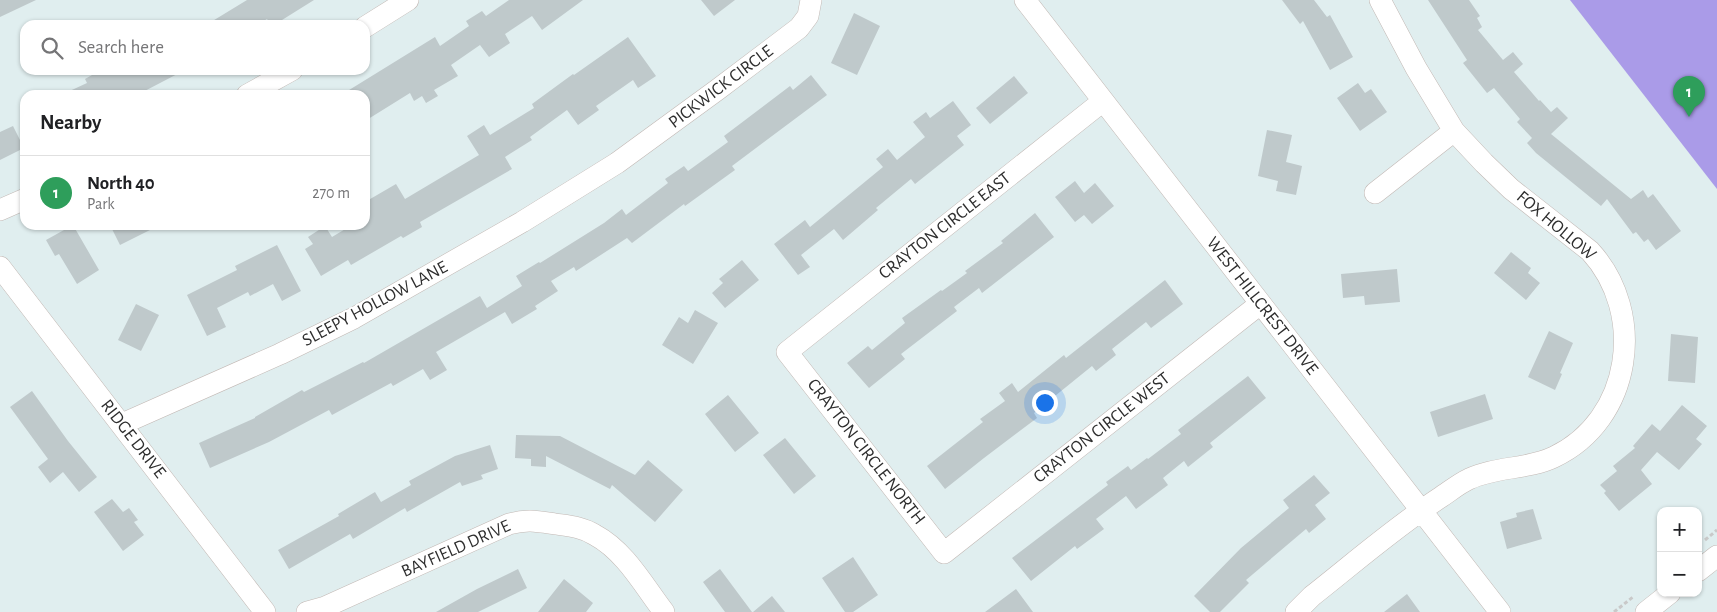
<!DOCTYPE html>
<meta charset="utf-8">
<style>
:root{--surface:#fff;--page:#f6f6f6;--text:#202124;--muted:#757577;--line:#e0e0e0;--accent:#844d30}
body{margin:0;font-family:"Alegreya Sans",sans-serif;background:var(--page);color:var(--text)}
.controls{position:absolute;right:15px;bottom:15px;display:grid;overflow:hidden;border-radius:10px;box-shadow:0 1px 4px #0004}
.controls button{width:45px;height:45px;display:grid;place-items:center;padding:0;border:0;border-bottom:1px solid var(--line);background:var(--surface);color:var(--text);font:25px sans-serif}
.you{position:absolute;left:1044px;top:402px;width:18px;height:18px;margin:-12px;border:4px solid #fff;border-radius:50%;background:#1a73e8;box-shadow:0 0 0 8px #1a73e833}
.badge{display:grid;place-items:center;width:32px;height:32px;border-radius:50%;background:var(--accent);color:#fff;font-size:16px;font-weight:700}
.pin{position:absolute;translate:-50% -41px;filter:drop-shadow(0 1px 2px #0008)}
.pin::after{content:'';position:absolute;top:26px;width:18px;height:15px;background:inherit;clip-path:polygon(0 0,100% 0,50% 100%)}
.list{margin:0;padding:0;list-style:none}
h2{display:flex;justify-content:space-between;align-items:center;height:65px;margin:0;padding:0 20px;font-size:21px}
h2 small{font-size:16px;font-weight:400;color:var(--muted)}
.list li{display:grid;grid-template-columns:32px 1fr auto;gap:15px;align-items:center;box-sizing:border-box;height:75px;padding:0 20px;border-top:1px solid var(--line)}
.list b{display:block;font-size:19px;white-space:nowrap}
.list p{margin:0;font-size:16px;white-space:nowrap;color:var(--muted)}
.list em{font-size:16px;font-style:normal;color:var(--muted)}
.icon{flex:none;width:28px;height:28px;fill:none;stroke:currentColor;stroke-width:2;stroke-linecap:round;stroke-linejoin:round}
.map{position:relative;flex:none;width:1717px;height:612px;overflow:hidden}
.search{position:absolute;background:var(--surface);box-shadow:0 1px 4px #0004;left:20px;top:20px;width:350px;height:55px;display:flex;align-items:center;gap:12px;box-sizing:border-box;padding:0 18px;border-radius:15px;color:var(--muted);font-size:19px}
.panel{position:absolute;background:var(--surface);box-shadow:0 1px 4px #0004;left:20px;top:90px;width:350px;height:140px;border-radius:15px}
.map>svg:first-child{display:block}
.green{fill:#aa9be8}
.building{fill:#bfc9cb}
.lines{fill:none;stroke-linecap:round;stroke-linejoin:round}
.minor-casing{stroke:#c2b8b4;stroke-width:22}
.path{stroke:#c9c9c9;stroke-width:3;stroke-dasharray:4 2.5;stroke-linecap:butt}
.minor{stroke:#fff;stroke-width:21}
.labels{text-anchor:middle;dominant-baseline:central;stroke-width:4;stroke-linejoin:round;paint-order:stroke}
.street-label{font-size:18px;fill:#2e2e2e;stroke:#fff}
</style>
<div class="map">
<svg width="1717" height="612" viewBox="0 0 1717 612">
<rect width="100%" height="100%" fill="#e0eeef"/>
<path class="green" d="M1570,0H1717V189Z"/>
<path class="building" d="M0,0H36L0,17Z
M247,0H314L274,25H271L267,19L257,25H206Z
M509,0H583L542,30L532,16L505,34L510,43L489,57L480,45L451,65L458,76L434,90L438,96L426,103L422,96L414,101L410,93L365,121V95H341L435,37L440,46L469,26L466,21L482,11L486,16Z
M701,0H735L714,16Z
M1282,0H1314L1327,17L1330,15L1353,57L1330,70L1303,21L1300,24Z
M1428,0H1469L1480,16L1477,18L1482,27L1478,30L1503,60L1513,52L1523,64L1514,72L1539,101L1540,100L1551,112L1557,107L1568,118L1551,134L1631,199L1643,190L1648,198L1653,194L1681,231L1656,250L1648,239L1644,242L1636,232L1633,234L1607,199L1601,206L1536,153L1527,143L1532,138L1517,122L1520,119L1494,88L1487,93L1463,63L1467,60Z
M854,13L880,26L857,75L831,63Z
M628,37L656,76L638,88L633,80L596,106L599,110L578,125L567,110L530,137L532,140L505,157L512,169L420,222L422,227L403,238L401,236L351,265L348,260L321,276L305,249L313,244L308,237L325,226L332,237L352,225H365V202L396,184L405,199L479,155L467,136L484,125L490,135L534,108L532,104L573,74L574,75Z
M90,70H185L137,95H61L87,83L85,79L92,75Z
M811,75L827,95L732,166L735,170L685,206L684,204L632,243L627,238L576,271L574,267L551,281L558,291L535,306L537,309L512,324L505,312L436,352L447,370L430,380L423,369L393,386L391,383L332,415L329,410L269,442L210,468L199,443L255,418V417L302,390L304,392L363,362L364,363L480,296L487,308L522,286L516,276L539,262L540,263L604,223L622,209L626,215L668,183L665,179L684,166L688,171L728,142L724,136L790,86L793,90Z
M1014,76L1028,93L990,124L976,108Z
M1358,83L1365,93L1371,89L1387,112L1360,131L1337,98Z
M953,101L971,125L957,136L964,145L915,184L911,179L876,208L878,210L843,240L834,229L801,255L810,267L798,275L774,244L805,220L810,227L883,167L876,159L888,149L897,160L925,137L913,122L926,112L930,118Z
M13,126L24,148L0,160V132Z
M1267,130L1292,135L1286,162L1302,166L1296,195L1276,191L1278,181L1258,176Z
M1075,181L1084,193L1095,183L1114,206L1092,224L1084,215L1075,222L1055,197Z
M1035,213L1054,237L982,293L979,288L954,307L957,311L901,354L905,359L869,388L847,363L868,346L872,350L905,323L902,318L941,290L942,291L967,273L965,271L1003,243L1001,241Z
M73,225L99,270L77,284L59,254L55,256L46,240Z
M110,225H160L120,245Z
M277,245L301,291L282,301L273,284L250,296L248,292L217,308L226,327L207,336L187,295L237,270L235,266Z
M1511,252L1531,268L1528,273L1540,283L1526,300L1494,273Z
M742,260L759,280L725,308L712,293L723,283L719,279Z
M1397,269L1400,302L1365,305L1364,296L1343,298L1341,274Z
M1165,280L1183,304L1151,328L1146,322L1112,349L1116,355L1096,371L1092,366L1034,413L1037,418L984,458L945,489L927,466L983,422L980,419L1005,401L999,393L1012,383L1018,392L1064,355L1066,358Z
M136,304L159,315L141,351L118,340Z
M695,310L718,323L693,364L662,345L679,317L688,323Z
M1549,331L1573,343L1560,373L1562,374L1555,390L1528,377Z
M1671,334L1698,337L1695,383L1668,381Z
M1248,376L1266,398L1210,443L1213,447L1188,467L1184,461L1163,478L1168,485L1136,509L1126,496L1096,519L1104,529L1077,549L1075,546L1031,581L1012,558L1108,485L1106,482L1128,466L1131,470L1147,458L1148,459L1181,434L1178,430Z
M32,391L68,441L97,477L79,492L63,472L50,483L38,467L48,459L10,407Z
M1485,394L1493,419L1438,437L1430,412Z
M728,395L759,433L735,452L705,414Z
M1682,405L1707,426L1696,439L1702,444L1679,470L1657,452L1641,470L1652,484L1619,511L1604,493L1606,491L1600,485L1617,471L1613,466L1635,448L1633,446L1652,424L1660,431Z
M516,435L560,436L635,475L648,460L683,490L655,522L612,485L610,489L546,456V467L531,466V459L515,458Z
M785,438L816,476L794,494L763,455Z
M490,445L498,469L481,475L483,479L462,486L460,482L407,512L405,508L353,539L350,534L289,569L278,550L339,516L338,514L375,492L381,502L411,485L409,481L455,456Z
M1314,475L1330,493L1315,505L1326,519L1309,533L1306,529L1246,580L1249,583L1220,612H1210L1194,596L1241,548L1289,508L1283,500Z
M112,499L123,512L129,508L138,520L134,522L144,535L123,551L94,512Z
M1533,509L1542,539L1507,549L1500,522L1517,517L1516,513Z
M853,557L878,595L853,612H845L822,578Z
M518,569L527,588L478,612H436L477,589Z
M720,569L752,612H725L703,582Z
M564,579L593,603L586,612H538Z
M1016,589L1033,612H985Z
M1407,594L1420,612H1384Z
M772,596L785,612H753Z"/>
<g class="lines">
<defs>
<path id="minor" d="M1025,0L1500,612
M365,27L408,0
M247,95L292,70
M1103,101L787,352L944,553L1260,304
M1375,193L1454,131
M0,210L25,199
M0,267L265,612
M122,424L280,354L354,318L522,222L617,163L717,90L799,28L808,16L811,0
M1698,571L1717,556
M307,612L325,607L509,524C527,519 536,521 555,524C569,526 583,527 595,535C625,551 644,586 664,612
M1296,612L1312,596C1354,563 1395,527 1441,497C1450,491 1460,483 1469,479C1496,466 1527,470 1554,457C1632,420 1647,313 1590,251L1511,189L1484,163L1454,131L1416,68L1380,0
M1646,612L1670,593"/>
</defs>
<use href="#minor" class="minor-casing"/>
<path class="path" d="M1705,540L1717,530
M1614,612L1633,597"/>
<use href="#minor" class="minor"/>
</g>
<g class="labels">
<g class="street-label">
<text transform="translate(721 87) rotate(-37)">PICKWICK CIRCLE</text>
<text transform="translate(945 226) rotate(-38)">CRAYTON CIRCLE EAST</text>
<text transform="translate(1556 226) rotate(40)">FOX HOLLOW</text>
<text transform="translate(375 304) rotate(-28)">SLEEPY HOLLOW LANE</text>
<text transform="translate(1262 306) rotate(52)">WEST HILLCREST DRIVE</text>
<text transform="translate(1102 428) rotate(-38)">CRAYTON CIRCLE WEST</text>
<text transform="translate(133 439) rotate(52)">RIDGE DRIVE</text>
<text transform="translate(866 452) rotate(52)">CRAYTON CIRCLE NORTH</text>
<text transform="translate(456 549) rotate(-24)">BAYFIELD DRIVE</text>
</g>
</g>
</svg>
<div class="controls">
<button>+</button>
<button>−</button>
</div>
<div class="you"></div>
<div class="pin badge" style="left:1689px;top:117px;background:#2e9e5b">1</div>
<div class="search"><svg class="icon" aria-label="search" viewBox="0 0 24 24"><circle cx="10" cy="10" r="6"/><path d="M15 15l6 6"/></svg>Search here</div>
<section class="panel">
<h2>Nearby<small></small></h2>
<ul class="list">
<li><span class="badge" style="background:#2e9e5b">1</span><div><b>North 40</b><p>Park</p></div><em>270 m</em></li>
</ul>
</section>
</div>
